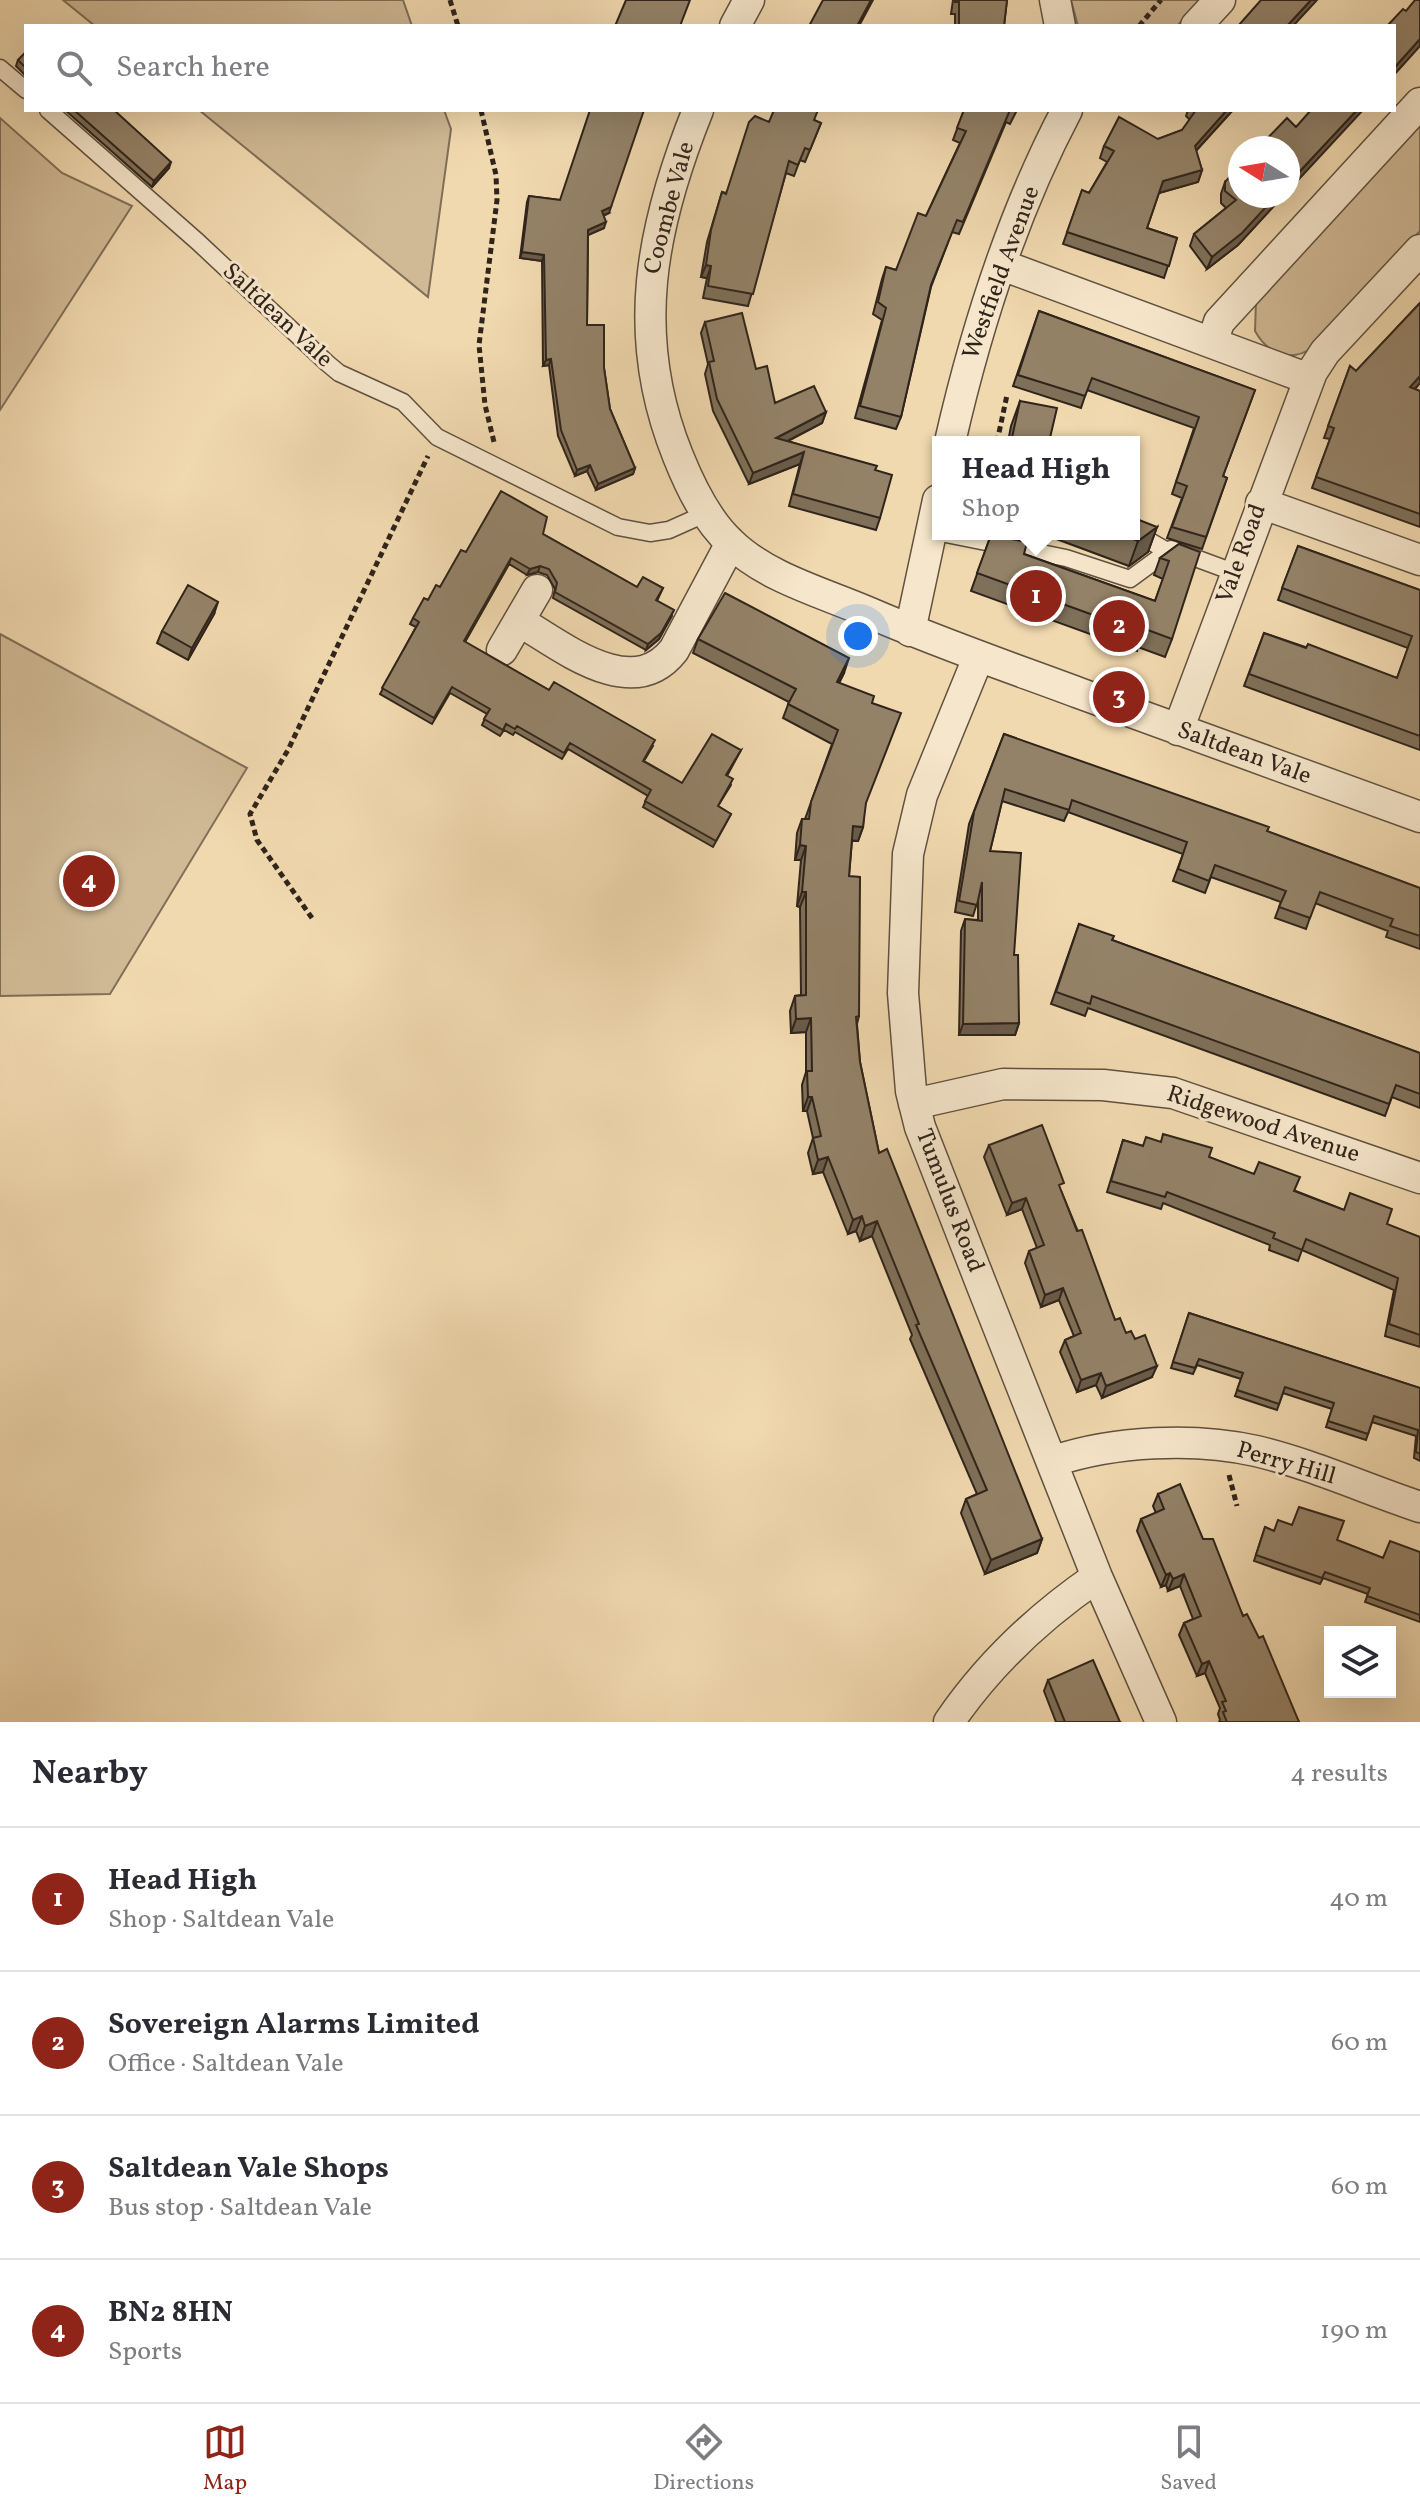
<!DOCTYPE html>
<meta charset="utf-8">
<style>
:root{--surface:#fff;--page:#f2f2f3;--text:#2b2b33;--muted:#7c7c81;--line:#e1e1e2;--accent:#8f2418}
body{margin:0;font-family:Vollkorn,serif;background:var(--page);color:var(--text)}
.controls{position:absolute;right:24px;bottom:24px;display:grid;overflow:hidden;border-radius:0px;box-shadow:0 8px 32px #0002}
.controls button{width:72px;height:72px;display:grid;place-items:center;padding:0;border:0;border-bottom:2px solid var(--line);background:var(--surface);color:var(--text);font:40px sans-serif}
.compass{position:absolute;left:1228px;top:136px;width:72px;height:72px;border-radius:50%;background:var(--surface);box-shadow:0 8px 32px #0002;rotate:281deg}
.you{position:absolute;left:858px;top:636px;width:28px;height:28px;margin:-20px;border:6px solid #fff;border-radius:50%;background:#1a73e8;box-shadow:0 0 0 12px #1a73e833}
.badge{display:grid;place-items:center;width:52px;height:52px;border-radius:50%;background:var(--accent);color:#fff;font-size:26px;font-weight:700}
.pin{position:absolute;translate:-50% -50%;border:4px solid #fff;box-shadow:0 2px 8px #0006}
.popup{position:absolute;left:932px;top:436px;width:208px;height:104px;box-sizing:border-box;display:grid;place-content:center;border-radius:0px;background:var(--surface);filter:drop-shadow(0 2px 6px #0005);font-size:26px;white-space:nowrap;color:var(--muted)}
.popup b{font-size:30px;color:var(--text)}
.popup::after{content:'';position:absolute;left:50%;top:100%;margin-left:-16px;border:16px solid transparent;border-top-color:var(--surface)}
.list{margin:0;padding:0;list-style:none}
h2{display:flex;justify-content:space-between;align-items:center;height:104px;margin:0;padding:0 32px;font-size:34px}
h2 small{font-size:26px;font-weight:400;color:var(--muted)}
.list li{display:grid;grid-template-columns:52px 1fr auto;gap:24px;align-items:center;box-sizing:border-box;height:144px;padding:0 32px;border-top:2px solid var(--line)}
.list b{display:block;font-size:30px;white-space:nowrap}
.list p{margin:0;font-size:26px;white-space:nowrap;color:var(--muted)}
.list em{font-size:26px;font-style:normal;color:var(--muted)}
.icon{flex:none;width:44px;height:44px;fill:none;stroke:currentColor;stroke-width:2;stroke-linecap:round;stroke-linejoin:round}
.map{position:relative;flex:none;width:1420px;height:1722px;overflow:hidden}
.search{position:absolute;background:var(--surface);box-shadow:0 8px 32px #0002;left:24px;right:24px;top:24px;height:88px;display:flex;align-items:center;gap:20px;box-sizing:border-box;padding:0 28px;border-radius:0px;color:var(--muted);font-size:30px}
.sheet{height:680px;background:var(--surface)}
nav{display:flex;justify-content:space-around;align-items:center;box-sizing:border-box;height:112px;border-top:2px solid var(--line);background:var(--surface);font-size:22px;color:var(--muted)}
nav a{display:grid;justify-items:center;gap:4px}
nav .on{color:var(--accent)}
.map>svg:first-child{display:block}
.green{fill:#d0ba96;stroke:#806f58;stroke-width:2}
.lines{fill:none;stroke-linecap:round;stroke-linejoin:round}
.lane-casing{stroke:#605140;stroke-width:19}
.street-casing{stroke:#605140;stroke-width:33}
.path{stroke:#2f241b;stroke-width:5;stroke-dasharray:6 4;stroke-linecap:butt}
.lane{stroke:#f6e6cb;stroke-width:16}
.street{stroke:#f6e6cb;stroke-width:30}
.wall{fill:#7f7059;stroke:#2f241b;stroke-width:2}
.shaded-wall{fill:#685b49;stroke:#2f241b;stroke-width:2}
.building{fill:#948268;stroke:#2f241b;stroke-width:2}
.labels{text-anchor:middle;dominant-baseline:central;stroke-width:6;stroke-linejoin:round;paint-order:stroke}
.street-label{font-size:24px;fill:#2f241b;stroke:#f6e6cb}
</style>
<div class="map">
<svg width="1420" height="1722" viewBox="0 0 1420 1722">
<rect width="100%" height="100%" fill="#f1d9af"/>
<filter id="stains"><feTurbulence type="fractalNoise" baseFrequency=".0025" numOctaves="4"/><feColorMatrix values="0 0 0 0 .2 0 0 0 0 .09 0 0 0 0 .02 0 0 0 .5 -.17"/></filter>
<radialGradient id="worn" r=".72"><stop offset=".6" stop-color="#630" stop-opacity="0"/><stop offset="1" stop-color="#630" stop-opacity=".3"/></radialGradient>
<path class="green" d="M63,0H403L412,26H95Z
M1071,0H1201L1177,26H1078Z
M199,110H444L451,129L428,297Z
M0,118L62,173L132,206L0,410Z
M1420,121V231L1312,348C1290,363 1267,353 1255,331L1256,301Z
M0,634L247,768L110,994L0,996Z"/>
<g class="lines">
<defs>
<path id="lane" d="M0,68L26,90
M48,110L198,242L327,363L339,373L403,402L437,437L618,527L650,533L669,530L707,513
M1134,532L1167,551
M946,534L1066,558L1130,579L1171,549L1236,573"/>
<path id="street" d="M1055,0L1060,26
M735,26L749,0
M1196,26L1220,0
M698,110C651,227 629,335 678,456C690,486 706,520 731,543C767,578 824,593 870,613C939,643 1009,667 1079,693C1193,734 1306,776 1420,817
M1002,265L1309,379
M1213,341L1219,322L1420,103
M950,442C976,328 1012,214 1067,110
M1261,503L1420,560
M519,621C562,646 632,704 674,650L731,543
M910,631L938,500
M502,650L537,590
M978,658L922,795L908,854L903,993L911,1091L920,1127L982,1286L1097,1577L1161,1722
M1178,730L1312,372L1325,352L1420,250
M914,1104L1003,1084L1103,1085L1173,1093L1420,1178
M1054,1461C1114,1441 1194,1437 1256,1451C1311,1464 1366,1489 1420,1507
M949,1722C988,1665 1040,1616 1097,1577"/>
</defs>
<use href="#lane" class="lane-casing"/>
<use href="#street" class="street-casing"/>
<path class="path" d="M450,0L458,26
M1139,26L1161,0
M481,110L496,175L497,200L479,345L485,405L494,442
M997,442L1007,395
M312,918L257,840L250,814L288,750L428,456
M1229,1475L1237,1506"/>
<use href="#lane" class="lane"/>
<use href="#street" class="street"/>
</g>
<path class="wall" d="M953,0H1007L1004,26H955V14H951Z
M26,52V76L16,66L18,60Z
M65,110H114L169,168L152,187Z
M964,110H1017L1010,124L1006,122L959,234L952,232L931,287L901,417L896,429L855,418L882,320L873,314L882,279L886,267L896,270L926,216L960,143L953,140Z
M1188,110H1233L1196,151L1202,170L1198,182L1159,193L1147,228L1177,238L1164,278L1063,244L1082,190L1089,193L1107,162L1100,158L1104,146L1158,139L1182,130L1190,120L1186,116Z
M814,120L821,123L805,162L800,160L794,176L786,173L748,306L703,298L707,278L701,277L707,242L722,192L726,193L769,122Z
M1225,182L1240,196H1283L1238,245L1207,269L1190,246L1194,234L1226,208L1221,203V194Z
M529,196L560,200L609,213L603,216L604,228L588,235L587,325L604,368L610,409L635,468L633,474L596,490L587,471L575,476L558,436L549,365L543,366L542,261L520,258L527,202Z
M1420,303V383L1415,389L1420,391V527L1312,488L1330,439L1324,438L1350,366L1356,371Z
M1039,311L1255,390L1223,476L1227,478L1202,549L1167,538L1182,498L1172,494L1194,428L1087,390L1081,408L1013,386Z
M705,322L756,369L775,403L826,412L822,423L788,441L875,470L880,518L876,530L789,506L800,464L749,484L713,411L705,374L708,364L701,333Z
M1020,401L1049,442H1008L1011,426Z
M1157,527L1148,552L1129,566L1043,534H1134Z
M543,534L637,587L663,588L657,601L672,616L659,639L646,650L553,598L555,589L547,575L538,572L527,575L509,564L465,642L549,690L653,746L644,761L682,783L741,750L727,776L731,785L718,806L731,814L713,847L643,807L648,796L568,749L562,759L515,732L513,735L504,730L500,736L482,725L487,714L450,693L432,724L380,694L416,627L410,624L413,618L440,587L466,552Z
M1002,534H1027L1025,539Z
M991,535L1024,554L1155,601L1163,579L1154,575L1160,558L1179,544L1172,639L1165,657L1138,647L1137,651L971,591Z
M1298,546L1420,590V750L1244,686L1264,633L1397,678L1408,648L1278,600Z
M214,614L188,660L157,643L162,631Z
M698,639L844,673L839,683L872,703L863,827L858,841H852L849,876L859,1016L857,1024L860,1062L879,1153L1042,1539L1037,1553L985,1574L961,1513L966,1499L977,1494L910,1339L912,1335L872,1236L860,1241L856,1231L848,1234L823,1172L813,1174L808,1153L813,1138L807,1111H803L802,1085L806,1072V1032L791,1033L790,1011L795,996L801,995L800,907L797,906L801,860H795L797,833L802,819H805L832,744L783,718L789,702L693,653Z
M1004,734L1420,888V949L1386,937L1388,931L1315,903L1306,929L1275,918L1281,902L1211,877L1205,893L1173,881L1183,854L1068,812L1064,821L1002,801L990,851L1014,955L1019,1023L1015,1035H959L961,931L965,919L978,920V900L973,916L955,912L969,824Z
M1079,924L1112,940L1420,1053V1108L1392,1097L1385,1116L1088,1008L1085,1016L1051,1004Z
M1123,1140L1143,1146L1209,1157L1344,1210L1420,1237V1347L1385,1336L1394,1290L1302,1250L1298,1261L1269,1250L1270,1245L1163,1203L1161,1209L1107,1192Z
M989,1145L1061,1191L1115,1320L1126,1333L1152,1377L1102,1398L1096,1385L1077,1392L1060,1352L1065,1340L1074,1336L1059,1300L1041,1307L1025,1263L1029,1251L1037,1248L1022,1209L1007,1215L984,1157Z
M1189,1313L1420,1388V1461L1414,1458L1416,1436L1372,1422L1366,1440L1326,1427L1332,1409L1283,1393L1277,1410L1235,1396L1241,1379L1197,1365L1193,1374L1171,1368Z
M1158,1494L1203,1539L1299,1722H1219L1220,1720L1218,1714L1220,1708L1205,1673L1197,1676L1179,1635L1184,1623L1193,1619L1180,1586L1168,1591L1166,1585L1161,1587L1137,1531L1141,1519L1156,1513L1153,1506Z
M1265,1527L1274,1531L1337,1540L1383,1558L1420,1552V1622L1365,1602L1368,1594L1323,1578L1320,1584L1254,1561Z
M1048,1680L1120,1722H1056L1044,1691Z"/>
<path class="shaded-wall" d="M871,0H873L859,26H857Z
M1311,0H1317L1293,26H1287Z
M1420,39V46L1394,75V68Z
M1227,110H1233L1190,157L1195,146Z
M1357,110H1363L1288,191V184Z
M171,162L169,168L152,187L154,181Z
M1202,170L1198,182L1159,193L1163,181Z
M1276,196H1283L1238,245L1207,269L1212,257Z
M611,207L609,213L599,217L602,211Z
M606,222L604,228L586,236L588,230Z
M522,252L544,255L542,261L520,258Z
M706,265L711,266L707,278L701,277Z
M551,359L549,365L543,366L546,360Z
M1420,376V383L1406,398L1410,387Z
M826,412L822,423L772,449L776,438Z
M804,452L800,464L749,484L753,473Z
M590,465L587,471L575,476L577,470Z
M635,468L633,474L596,490L598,484Z
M1157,527L1148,552L1129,566L1138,541Z
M511,558L509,564L462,647L464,641Z
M540,566L538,572L527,575L530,569Z
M218,602L214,614L188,660L192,648Z
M674,610L659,639L646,650L648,644Z
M849,658L844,673L832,697L837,682Z
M853,826L863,827L858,841L848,840Z
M800,845L806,846L801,860H795Z
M802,892H806L800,907L797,906Z
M811,1018L806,1032L791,1033L796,1019Z
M1019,1023L1015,1035H959L963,1024Z
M808,1097H812L807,1111H803Z
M828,1157L823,1172L813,1174L818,1160Z
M1026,1198L1022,1209L1007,1215L1012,1203Z
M862,1216L856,1231L848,1234L853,1220Z
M877,1221L872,1236L860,1241L865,1226Z
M1063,1288L1059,1300L1041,1307L1045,1295Z
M1157,1366L1152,1377L1102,1398L1106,1386Z
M1101,1373L1096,1385L1077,1392L1081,1380Z
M1042,1539L1037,1553L985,1574L991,1560Z
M1170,1573L1166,1585L1161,1587L1166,1575Z
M1184,1574L1180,1586L1168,1591L1173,1579Z
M1209,1661L1205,1673L1197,1676L1202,1664Z"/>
<path class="building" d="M626,0H690L680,26H615Z
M823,0H871L857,26H809Z
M955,0H1007L1004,26H959V2H955Z
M1261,0H1311L1287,26H1238Z
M1415,0H1420V39L1394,68V26H1387L1403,9L1406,11Z
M26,52V68L18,60Z
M74,110H114L171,162L154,181Z
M590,110H644L611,207L602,211L606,222L588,230L587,325H604V368L610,409L635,468L598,484L590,465L577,470L561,430L551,359L546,360L544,255L522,252L529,196L560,200Z
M774,110H818L814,120L821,123L810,150L805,148L798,165L789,161L753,294L708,286L711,266L706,265L711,230L722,192L726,194L749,122L755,116L769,122Z
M964,110H1010L963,222L957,220L931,285L901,417L860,406L886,308L878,302L886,267L896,270L918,213L926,216L966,131L957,128Z
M1196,110H1227L1195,146L1202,170L1163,181L1147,228L1177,238L1169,266L1067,232L1082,190L1089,193L1114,151L1104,146L1119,117L1158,139L1182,130Z
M1311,110H1357L1288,184V148H1258L1287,118L1296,127Z
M1240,166V196H1276L1242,233L1212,257L1194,234L1236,200L1225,191V182Z
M1420,303V376L1410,387L1420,391V514L1316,477L1334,428L1328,426L1350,366L1356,371Z
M1039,311L1255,390L1223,476L1227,478L1206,537L1172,527L1187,486L1176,482L1199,417L1092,378L1085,396L1018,375Z
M742,313L756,369L767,366L775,403L814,386L826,412L776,438L877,466L875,470L892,475L880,518L793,494L804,452L753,473L717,399L709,362L714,361L705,322Z
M1020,401L1057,408L1049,442H1011Z
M501,491L547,517L543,534L637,587L643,577L663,588L656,600L674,610L661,633L648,644L555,592L557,583L549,569L540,566L530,569L511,558L464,641L549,690L554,682L655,740L643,761L682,783L712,734L741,750L726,775L733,779L718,806L731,814L716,841L645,801L651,790L570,743L564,753L517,726L515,729L506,724L503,730L484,719L490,709L452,687L434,718L382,688L419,622L413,618L424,598L428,600L436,585L440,587L461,550L466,552Z
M1134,518L1157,527L1138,541L1121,534H1134Z
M991,535L1027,542L1024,554L1155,601L1169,561L1160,558L1179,544L1200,552L1172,639L1145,629L1143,633L977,573Z
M1298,546L1420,590V736L1249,674L1264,633L1306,648L1308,644L1397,678L1412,636L1282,588Z
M188,585L218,602L192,648L162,631Z
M725,593L849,658L837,682L874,696L872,703L901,713L866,803L863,827L853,826L849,876L860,877L859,1016L856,1017L860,1062L879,1153L887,1149L1042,1539L991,1560L966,1499L987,1490L916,1325L919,1324L877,1221L865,1226L862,1216L853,1220L828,1157L818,1160L813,1138L821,1136L812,1097H808L807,1071H812L811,1018L796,1019L795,996L806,995V892H802L806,846L800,845L802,819H809L811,802L838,730L788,704L796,689L698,639Z
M1004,734L1269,827L1267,831L1420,888V936L1390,926L1393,919L1320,892L1310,918L1279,907L1286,891L1215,865L1209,881L1178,869L1187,842L1072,800L1069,810L1005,789L990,851L1021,853L1014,955H1018L1019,1023L963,1024L965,919L982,921V882L977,905L959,901L974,812Z
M1079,924L1114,936L1112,940L1420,1053V1094L1396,1085L1389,1104L1092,996L1090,1004L1056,992Z
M1042,1125L1064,1183L1059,1185L1077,1231L1082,1230L1115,1320L1120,1318L1126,1333L1131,1331L1135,1339L1145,1335L1157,1366L1106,1386L1101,1373L1081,1380L1065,1340L1081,1333L1063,1288L1045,1295L1029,1251L1044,1245L1026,1198L1012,1203L989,1145Z
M1163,1134L1212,1148L1209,1157L1254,1174L1259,1162L1300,1177L1294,1191L1344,1210L1350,1193L1392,1209L1387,1224L1420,1237V1335L1389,1324L1398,1278L1306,1239L1302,1250L1273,1238L1275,1233L1167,1192L1165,1197L1111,1181L1123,1140L1143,1146L1146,1137L1161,1142Z
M1189,1313L1420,1388V1454L1416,1452L1418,1430L1374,1416L1368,1434L1328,1421L1334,1403L1285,1387L1279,1404L1237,1390L1243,1373L1199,1359L1195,1368L1173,1362Z
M1180,1484L1203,1539H1213L1243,1616L1247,1614L1259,1638L1263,1636L1299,1722H1227L1223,1712L1226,1711L1222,1702L1226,1701L1209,1661L1202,1664L1184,1623L1201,1616L1184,1574L1173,1579L1170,1573L1166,1575L1141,1519L1164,1509L1158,1494Z
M1299,1507L1344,1521L1337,1540L1383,1558L1390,1541L1420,1552V1615L1367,1596L1370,1588L1325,1572L1322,1578L1256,1555L1265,1527L1274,1531L1278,1520L1292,1525Z
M1093,1660L1120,1722H1065L1048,1680Z"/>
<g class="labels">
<g class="street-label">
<text transform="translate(670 208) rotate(-75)">Coombe Vale</text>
<text transform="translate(1002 273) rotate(-70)">Westfield Avenue</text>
<text transform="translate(277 316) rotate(43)">Saltdean Vale</text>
<text transform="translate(1242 554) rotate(-70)">Vale Road</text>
<text transform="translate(1244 754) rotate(20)">Saltdean Vale</text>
<text transform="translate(1263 1125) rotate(18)">Ridgewood Avenue</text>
<text transform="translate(949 1201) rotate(69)">Tumulus Road</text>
<text transform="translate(1286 1464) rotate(16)">Perry Hill</text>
</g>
</g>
<rect width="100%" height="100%" filter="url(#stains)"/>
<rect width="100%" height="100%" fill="url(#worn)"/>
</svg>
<div class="controls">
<button><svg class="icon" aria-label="layers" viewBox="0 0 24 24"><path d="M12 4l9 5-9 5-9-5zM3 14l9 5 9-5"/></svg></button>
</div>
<svg class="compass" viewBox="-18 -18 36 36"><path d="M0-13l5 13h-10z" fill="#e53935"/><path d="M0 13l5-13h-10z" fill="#7c7c81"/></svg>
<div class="you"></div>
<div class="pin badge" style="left:1036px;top:596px">1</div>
<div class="popup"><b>Head High</b>Shop</div>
<div class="pin badge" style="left:1119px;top:626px">2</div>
<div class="pin badge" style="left:1119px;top:697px">3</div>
<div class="pin badge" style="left:89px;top:881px">4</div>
<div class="search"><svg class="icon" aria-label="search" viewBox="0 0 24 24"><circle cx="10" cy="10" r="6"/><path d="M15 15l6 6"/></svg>Search here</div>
</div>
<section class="sheet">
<h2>Nearby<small>4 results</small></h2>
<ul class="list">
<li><span class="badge">1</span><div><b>Head High</b><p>Shop · Saltdean Vale</p></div><em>40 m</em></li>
<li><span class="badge">2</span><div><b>Sovereign Alarms Limited</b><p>Office · Saltdean Vale</p></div><em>60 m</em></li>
<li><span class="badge">3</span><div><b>Saltdean Vale Shops</b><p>Bus stop · Saltdean Vale</p></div><em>60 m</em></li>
<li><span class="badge">4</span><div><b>BN2 8HN</b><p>Sports</p></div><em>190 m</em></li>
</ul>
</section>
<nav>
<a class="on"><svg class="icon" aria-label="map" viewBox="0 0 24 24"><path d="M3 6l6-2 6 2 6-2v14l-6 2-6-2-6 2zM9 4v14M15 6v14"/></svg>Map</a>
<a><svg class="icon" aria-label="directions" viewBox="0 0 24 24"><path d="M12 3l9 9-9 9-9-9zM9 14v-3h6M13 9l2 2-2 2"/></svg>Directions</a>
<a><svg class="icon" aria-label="saved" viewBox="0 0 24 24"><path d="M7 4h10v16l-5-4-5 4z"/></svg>Saved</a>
</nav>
